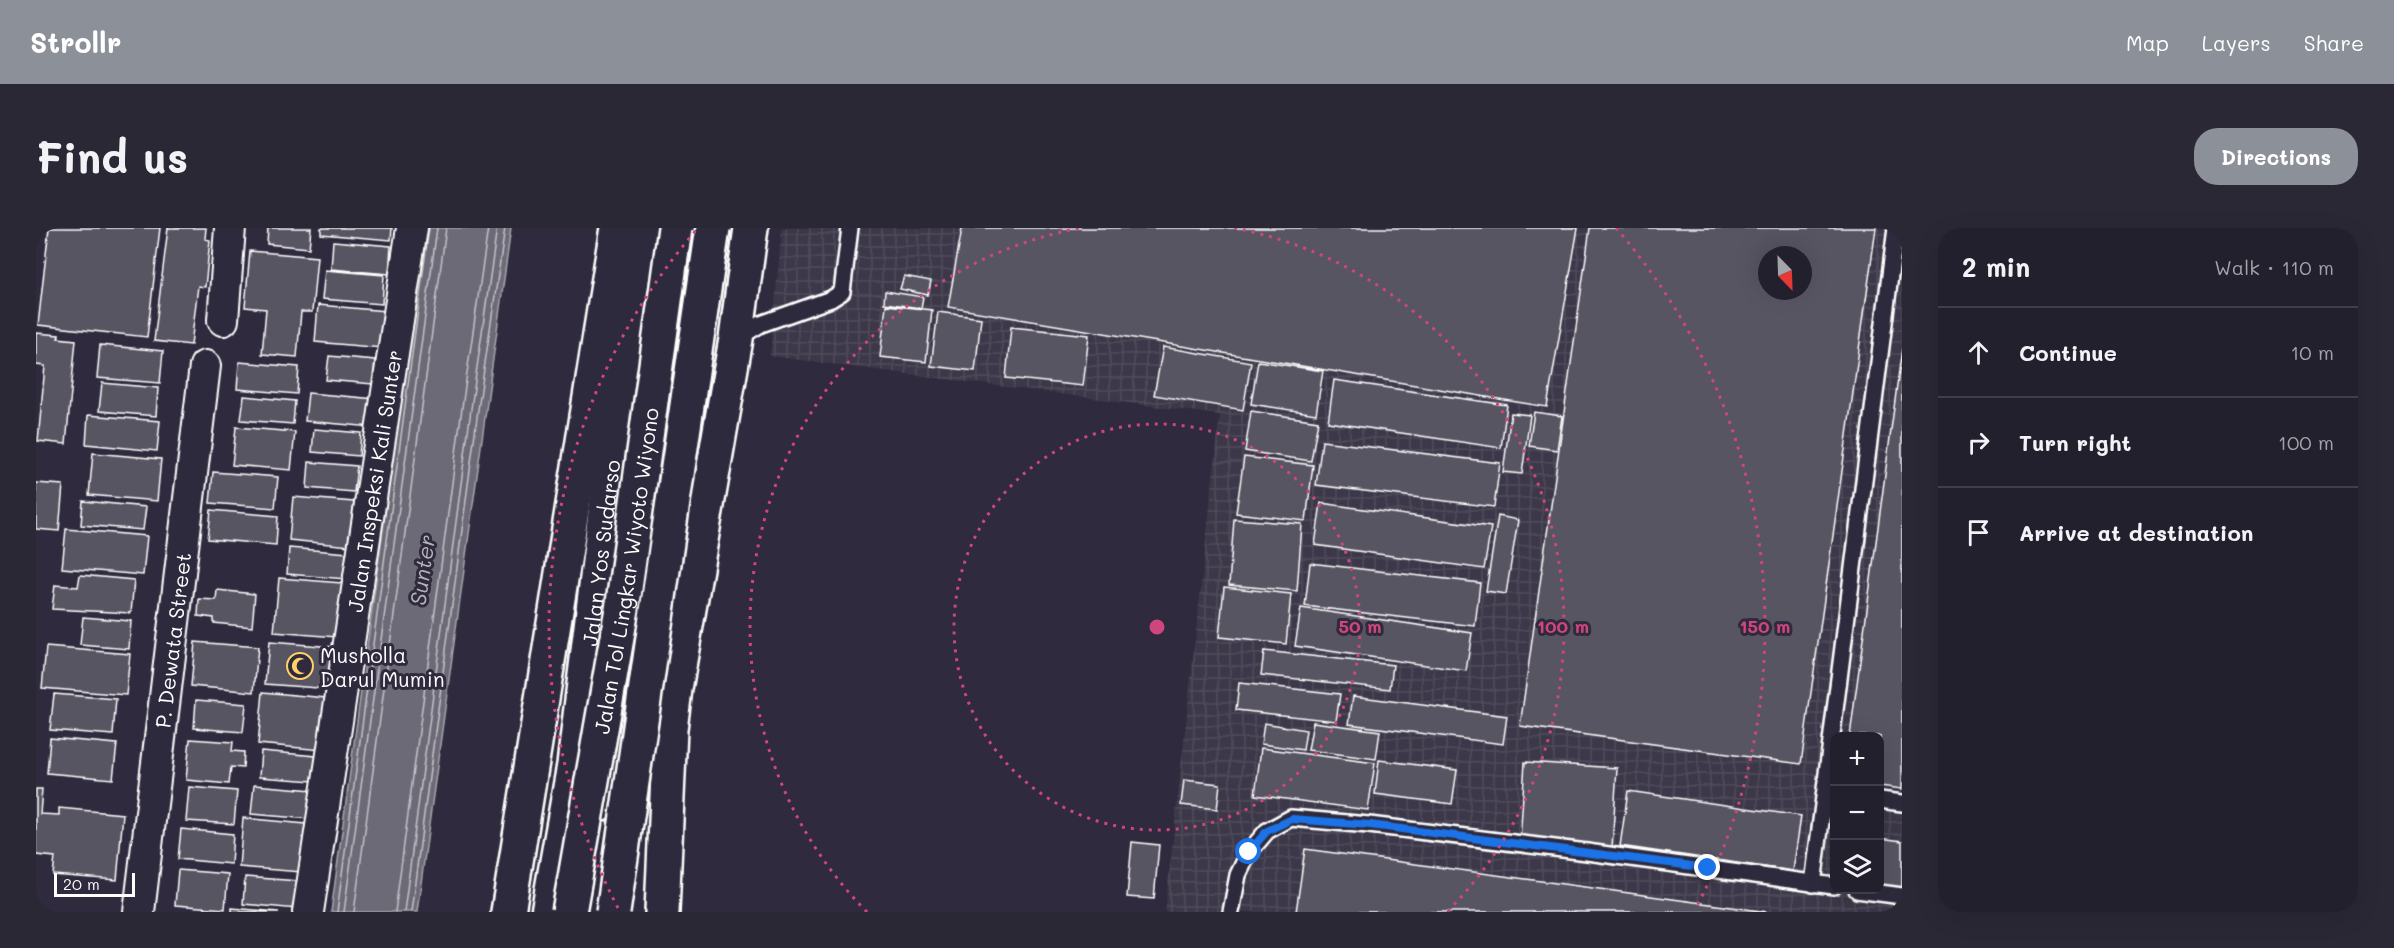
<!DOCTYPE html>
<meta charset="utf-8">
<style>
:root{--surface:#23202e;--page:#2b2836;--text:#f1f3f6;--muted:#a3a3aa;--line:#403e4a;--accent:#8c9099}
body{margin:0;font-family:Mali,sans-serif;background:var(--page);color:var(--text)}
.controls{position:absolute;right:18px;bottom:18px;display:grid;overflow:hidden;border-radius:12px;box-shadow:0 6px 24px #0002}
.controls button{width:54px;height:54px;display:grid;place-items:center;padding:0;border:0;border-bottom:2px solid var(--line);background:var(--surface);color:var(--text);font:30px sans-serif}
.compass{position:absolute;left:1722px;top:18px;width:54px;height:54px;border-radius:50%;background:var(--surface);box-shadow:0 6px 24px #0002;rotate:157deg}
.scale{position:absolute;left:18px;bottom:15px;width:81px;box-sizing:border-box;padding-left:6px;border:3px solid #fff;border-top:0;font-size:16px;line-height:21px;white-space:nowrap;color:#fff;-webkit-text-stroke:4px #2f2a3d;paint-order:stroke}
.stop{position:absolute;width:18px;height:18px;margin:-14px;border:4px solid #1a73e8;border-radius:50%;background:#fff}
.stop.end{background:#1a73e8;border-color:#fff;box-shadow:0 2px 6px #0008}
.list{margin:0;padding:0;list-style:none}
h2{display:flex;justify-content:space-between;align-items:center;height:78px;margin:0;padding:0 24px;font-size:26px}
h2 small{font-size:20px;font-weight:400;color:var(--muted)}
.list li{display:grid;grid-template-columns:39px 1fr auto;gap:18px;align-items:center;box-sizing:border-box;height:90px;padding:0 24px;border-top:2px solid var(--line)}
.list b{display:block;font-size:22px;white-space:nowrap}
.list em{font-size:20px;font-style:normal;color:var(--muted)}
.icon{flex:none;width:33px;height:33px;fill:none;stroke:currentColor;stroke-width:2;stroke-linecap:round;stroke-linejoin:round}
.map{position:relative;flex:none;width:1866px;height:684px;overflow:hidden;border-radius:24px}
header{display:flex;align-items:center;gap:36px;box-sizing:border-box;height:84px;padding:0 30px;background:var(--accent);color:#fff}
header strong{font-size:28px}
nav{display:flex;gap:33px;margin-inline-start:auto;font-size:21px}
.intro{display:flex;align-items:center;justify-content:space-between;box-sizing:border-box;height:144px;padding:0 36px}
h1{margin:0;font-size:42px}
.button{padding:15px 27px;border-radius:24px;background:var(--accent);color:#fff;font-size:21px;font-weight:700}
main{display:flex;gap:36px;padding:0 36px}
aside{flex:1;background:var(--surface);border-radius:24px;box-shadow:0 6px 24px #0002}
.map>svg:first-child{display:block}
.industrial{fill:url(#industrial-grid);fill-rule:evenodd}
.water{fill:#6d6a77;stroke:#a7a6ad;stroke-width:1.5}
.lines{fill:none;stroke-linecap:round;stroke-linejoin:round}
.shore{stroke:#c5c3c9;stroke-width:1.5}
.building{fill:#595564;stroke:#fff;stroke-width:1.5;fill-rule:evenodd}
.service-casing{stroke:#fff;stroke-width:20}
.minor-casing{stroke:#fff;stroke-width:34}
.trunk-casing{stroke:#fff;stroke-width:38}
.motorway-casing{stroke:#fff;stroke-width:38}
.service{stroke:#2f2a3d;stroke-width:15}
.minor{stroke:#2f2a3d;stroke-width:30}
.trunk{stroke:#2f2a3d;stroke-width:33}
.motorway{stroke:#2f2a3d;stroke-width:33}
.motorway-bridge-casing{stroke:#fff;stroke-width:38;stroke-linecap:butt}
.motorway-bridge{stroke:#2f2a3d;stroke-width:33}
.route{stroke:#1a73e8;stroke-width:8}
.ring{fill:none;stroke:#ce467c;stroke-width:3;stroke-dasharray:3 6}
.labels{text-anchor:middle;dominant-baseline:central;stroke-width:6;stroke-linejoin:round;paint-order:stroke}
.street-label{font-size:21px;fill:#fff;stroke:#2f2a3d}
.poi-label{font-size:21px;fill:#fff;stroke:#2f2a3d;text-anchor:start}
.water-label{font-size:22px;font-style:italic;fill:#b6b4bb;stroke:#2f2a3d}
.centre{fill:#ce467c;stroke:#2f2a3d;stroke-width:3}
.ring-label{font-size:18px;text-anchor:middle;font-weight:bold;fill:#ce467c;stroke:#2f2a3d;stroke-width:6;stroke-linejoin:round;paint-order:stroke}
</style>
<header>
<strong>Strollr</strong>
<nav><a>Map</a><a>Layers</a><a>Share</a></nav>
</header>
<div class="intro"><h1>Find us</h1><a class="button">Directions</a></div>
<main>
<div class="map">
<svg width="1866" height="684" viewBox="0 0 1866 684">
<defs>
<pattern id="industrial-grid" width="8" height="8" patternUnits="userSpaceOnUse" patternTransform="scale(1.5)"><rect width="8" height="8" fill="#3c3749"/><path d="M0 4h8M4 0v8" fill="none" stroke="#504b5b"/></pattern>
</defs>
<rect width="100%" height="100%" fill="#2f2a3d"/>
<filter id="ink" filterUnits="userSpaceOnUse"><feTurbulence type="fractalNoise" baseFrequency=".0167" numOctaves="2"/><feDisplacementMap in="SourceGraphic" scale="12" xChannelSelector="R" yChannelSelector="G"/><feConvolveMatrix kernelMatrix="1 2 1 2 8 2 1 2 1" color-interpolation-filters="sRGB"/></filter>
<g filter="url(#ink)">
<path class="industrial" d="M746,0H1866V684H1129L1184,187L734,128ZM1731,27H1767V63H1731ZM1798,508H1844V662H1798Z"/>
<path class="water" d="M388,0H475L381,684H295Z"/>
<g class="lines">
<path class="shore" d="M301,684L393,0
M308,684L401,0
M318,684L410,0
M359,684L426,180L452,0
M368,684L435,181L461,0
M375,684L442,182L469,0"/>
</g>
<path class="building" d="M13,0H124L111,109L2,97Z
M132,0H170L169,11L174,12L169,59L162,58L155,117L118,113Z
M232,0H275L273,20L231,16Z
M285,0H356L355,12L285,6Z
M926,0H1542L1511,179L912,79Z
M1554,0H1840L1765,536L1484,498ZM1731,27H1767V63H1731Z
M297,13L355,18L353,46L295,41Z
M214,23L281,29L276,84H265L261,129L226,126L230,81L209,79Z
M289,42L348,47L346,76L286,71Z
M868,48L895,53L892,67L864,61Z
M849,63L887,69L885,80L848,75Z
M282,77L350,83L347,120L279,114Z
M850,77L896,82L890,134L844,129Z
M902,84L945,90L939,143L895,138Z
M975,99L1053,107L1047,158L970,150Z
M0,105L23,107L22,110L40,112L30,216L2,213L9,138L0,137Z
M64,117L127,123L124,155L61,150Z
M1127,119L1215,134L1207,182L1118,167Z
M1866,120V561L1844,558V508H1814Z
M293,128L339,132L337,156L290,152Z
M1222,133L1287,143L1280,186L1215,176Z
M203,134L263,139L261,166L201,161Z
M1298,152L1471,177L1465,220L1292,194Z
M66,155L122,160L120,188L63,183Z
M272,165L340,171L337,199L269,193Z
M208,168L259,173L257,196L205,192Z
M1215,183L1282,193L1275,233L1209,223Z
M1498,184L1526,188L1521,222L1493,218Z
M1475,185L1494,187L1486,246L1467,244Z
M52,187L124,193L121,223L50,216Z
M200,199L259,204L255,242L196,237Z
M278,201L325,205L323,228L276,224Z
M1286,213L1464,235L1458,279L1280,257Z
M57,225L125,231L121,273L53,267Z
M1208,229L1277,237L1270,293L1200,285Z
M273,234L321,238L318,264L271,260Z
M177,244L242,249L239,280L174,275Z
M0,255L27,257L23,303L0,301Z
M257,269L318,274L314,318L253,312Z
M47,273L110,279L107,302L45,297Z
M1285,275L1455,299L1448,341L1279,317Z
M175,282L242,288L240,317L172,311Z
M1462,288L1482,292L1470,366L1450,363Z
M1198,291L1266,296L1261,363L1193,357Z
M30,301L111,308L107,347L26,340Z
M253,320L312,325L310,351L251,346Z
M1274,335L1444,355L1439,398L1269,378Z
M44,347L98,352L95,385L16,381L19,357L42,359Z
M243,350L306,355L301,409L238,404Z
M1188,359L1255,366L1250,416L1183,409Z
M181,362L219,366L216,399L178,395V390L162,388L163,371L180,372Z
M1265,380L1436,405L1430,443L1259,418Z
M47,389L95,393L93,421L44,417Z
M159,414L222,419L218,464L155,458Z
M233,414L298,419L295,461L229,456Z
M10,419L94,426L90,467L6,460Z
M1228,423L1357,437L1354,461L1225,447Z
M1203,455L1304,466L1300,493L1200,482Z
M227,464L290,470L286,522L222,516Z
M18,466L80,471L77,507L14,502Z
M1317,468L1471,488L1467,516L1313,496Z
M160,472L210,476L207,504L158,500Z
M1277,494L1344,503L1340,531L1272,522Z
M1228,495L1270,502L1267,522L1225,516Z
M14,510L81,516L77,551L11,545Z
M154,511L197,514L196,523L208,524L207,540L195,539L193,556L150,552Z
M1225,520L1339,535L1332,582L1219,567Z
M225,523L280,528L278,553L223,549Z
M1343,532L1421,542L1416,576L1339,566Z
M1489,534L1581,540L1576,620L1484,615Z
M1148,552L1184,556L1181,581L1145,577Z
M218,557L277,562L274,591L215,586Z
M153,559L201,563L198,596L150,593Z
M0,561H6L4,586L23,587V580L87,586L81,652L17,647L19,629L0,627Z
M1592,563L1765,588L1757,643L1584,618Z
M207,590L270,596L266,644L203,639Z
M145,601L197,606L195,636L142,631Z
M1844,610L1866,613V663L1844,660Z
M1096,614L1123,617L1118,671L1091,669Z
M1269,621L1732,684H1260Z
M142,642L192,646L189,681L139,677Z
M209,649L263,653L261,681L207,676Z
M196,680L243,684H196Z"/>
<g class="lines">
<defs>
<path id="service" d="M700,111L725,96L795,71L806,64L814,0
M1844,572L1866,575
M1777,656L1860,0
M1821,662L1866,668
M559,684L573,601
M1195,684L1202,647L1213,624L1231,603L1255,590L1333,597L1551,624L1798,658"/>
<g id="minor">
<path d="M187,92L194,0"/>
<path id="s1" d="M103,684L169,138"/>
<path id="s2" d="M272,684L376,0"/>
</g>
<g id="trunk">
<path id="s3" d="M512,684L538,537L604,0"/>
<path d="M626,684L634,501L639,461L700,111L715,0"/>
</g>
<path id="motorway" d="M472,684L581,0"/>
</defs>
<use href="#service" class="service-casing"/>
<use href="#minor" class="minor-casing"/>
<use href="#trunk" class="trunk-casing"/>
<use href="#motorway" class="motorway-casing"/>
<use href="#service" class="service"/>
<use href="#minor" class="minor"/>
<use href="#trunk" class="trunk"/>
<use href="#motorway" class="motorway"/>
<defs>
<g id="motorway-bridge">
<path id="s4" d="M533,684L587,375L639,0"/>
<path d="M577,684L677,0"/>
</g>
</defs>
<use href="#motorway-bridge" class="motorway-bridge-casing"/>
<use href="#motorway-bridge" class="motorway-bridge"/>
</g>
</g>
<g class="lines" filter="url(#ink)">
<path class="route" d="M1213,624L1231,603L1256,591L1334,597L1672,640"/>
</g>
<g class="ring">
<circle cx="1121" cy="399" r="203"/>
<path d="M831 684A406 406 0 0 1 1044 0M1198 0A406 406 0 0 1 1411 684"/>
<path d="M582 680A608 608 0 0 1 662 0M1580 0A608 608 0 0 1 1660 680"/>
</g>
<defs>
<symbol id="mosque-ring" viewBox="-11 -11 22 22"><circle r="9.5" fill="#2f2a3d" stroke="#ffd166" stroke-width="1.5"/><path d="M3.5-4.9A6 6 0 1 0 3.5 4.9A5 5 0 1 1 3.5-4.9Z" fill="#ffd166"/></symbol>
</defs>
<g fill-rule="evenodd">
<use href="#mosque-ring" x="249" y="423" width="30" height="30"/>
</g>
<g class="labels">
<g class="street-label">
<text stroke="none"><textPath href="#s2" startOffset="436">Jalan Inspeksi Kali Sunter</textPath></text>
<text stroke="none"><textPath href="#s3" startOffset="363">Jalan Yos Sudarso</textPath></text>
<text stroke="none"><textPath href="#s4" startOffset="346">Jalan Tol Lingkar Wiyoto Wiyono</textPath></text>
<text stroke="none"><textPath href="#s1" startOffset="274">P. Dewata Street</textPath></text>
</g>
<g class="poi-label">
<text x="284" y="426">Musholla<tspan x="284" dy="24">Darul Mumin</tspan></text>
</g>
<g class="water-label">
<text transform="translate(386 342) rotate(-82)">Sunter</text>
</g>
</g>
<circle cx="1121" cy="399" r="9" class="centre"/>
<g class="ring-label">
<text x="1324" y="405">50 m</text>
<text x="1527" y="405">100 m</text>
<text x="1729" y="405">150 m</text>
</g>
</svg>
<div class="controls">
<button>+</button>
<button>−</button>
<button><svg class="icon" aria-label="layers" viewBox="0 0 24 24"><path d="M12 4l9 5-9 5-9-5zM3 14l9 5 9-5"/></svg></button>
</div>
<svg class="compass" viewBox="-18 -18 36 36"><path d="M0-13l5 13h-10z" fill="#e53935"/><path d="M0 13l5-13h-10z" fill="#a3a3aa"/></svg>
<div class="scale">20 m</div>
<div class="stop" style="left:1213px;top:624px"></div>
<div class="stop end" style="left:1672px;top:640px"></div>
</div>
<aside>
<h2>2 min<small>Walk · 110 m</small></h2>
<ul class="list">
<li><svg class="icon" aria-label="ahead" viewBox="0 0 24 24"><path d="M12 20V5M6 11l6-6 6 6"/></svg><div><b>Continue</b></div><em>10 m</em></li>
<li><svg class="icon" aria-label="right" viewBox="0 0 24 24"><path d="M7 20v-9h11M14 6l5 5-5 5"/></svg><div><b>Turn right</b></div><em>100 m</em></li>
<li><svg class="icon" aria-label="arrive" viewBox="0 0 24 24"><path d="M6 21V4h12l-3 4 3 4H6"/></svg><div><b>Arrive at destination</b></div></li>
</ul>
</aside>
</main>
